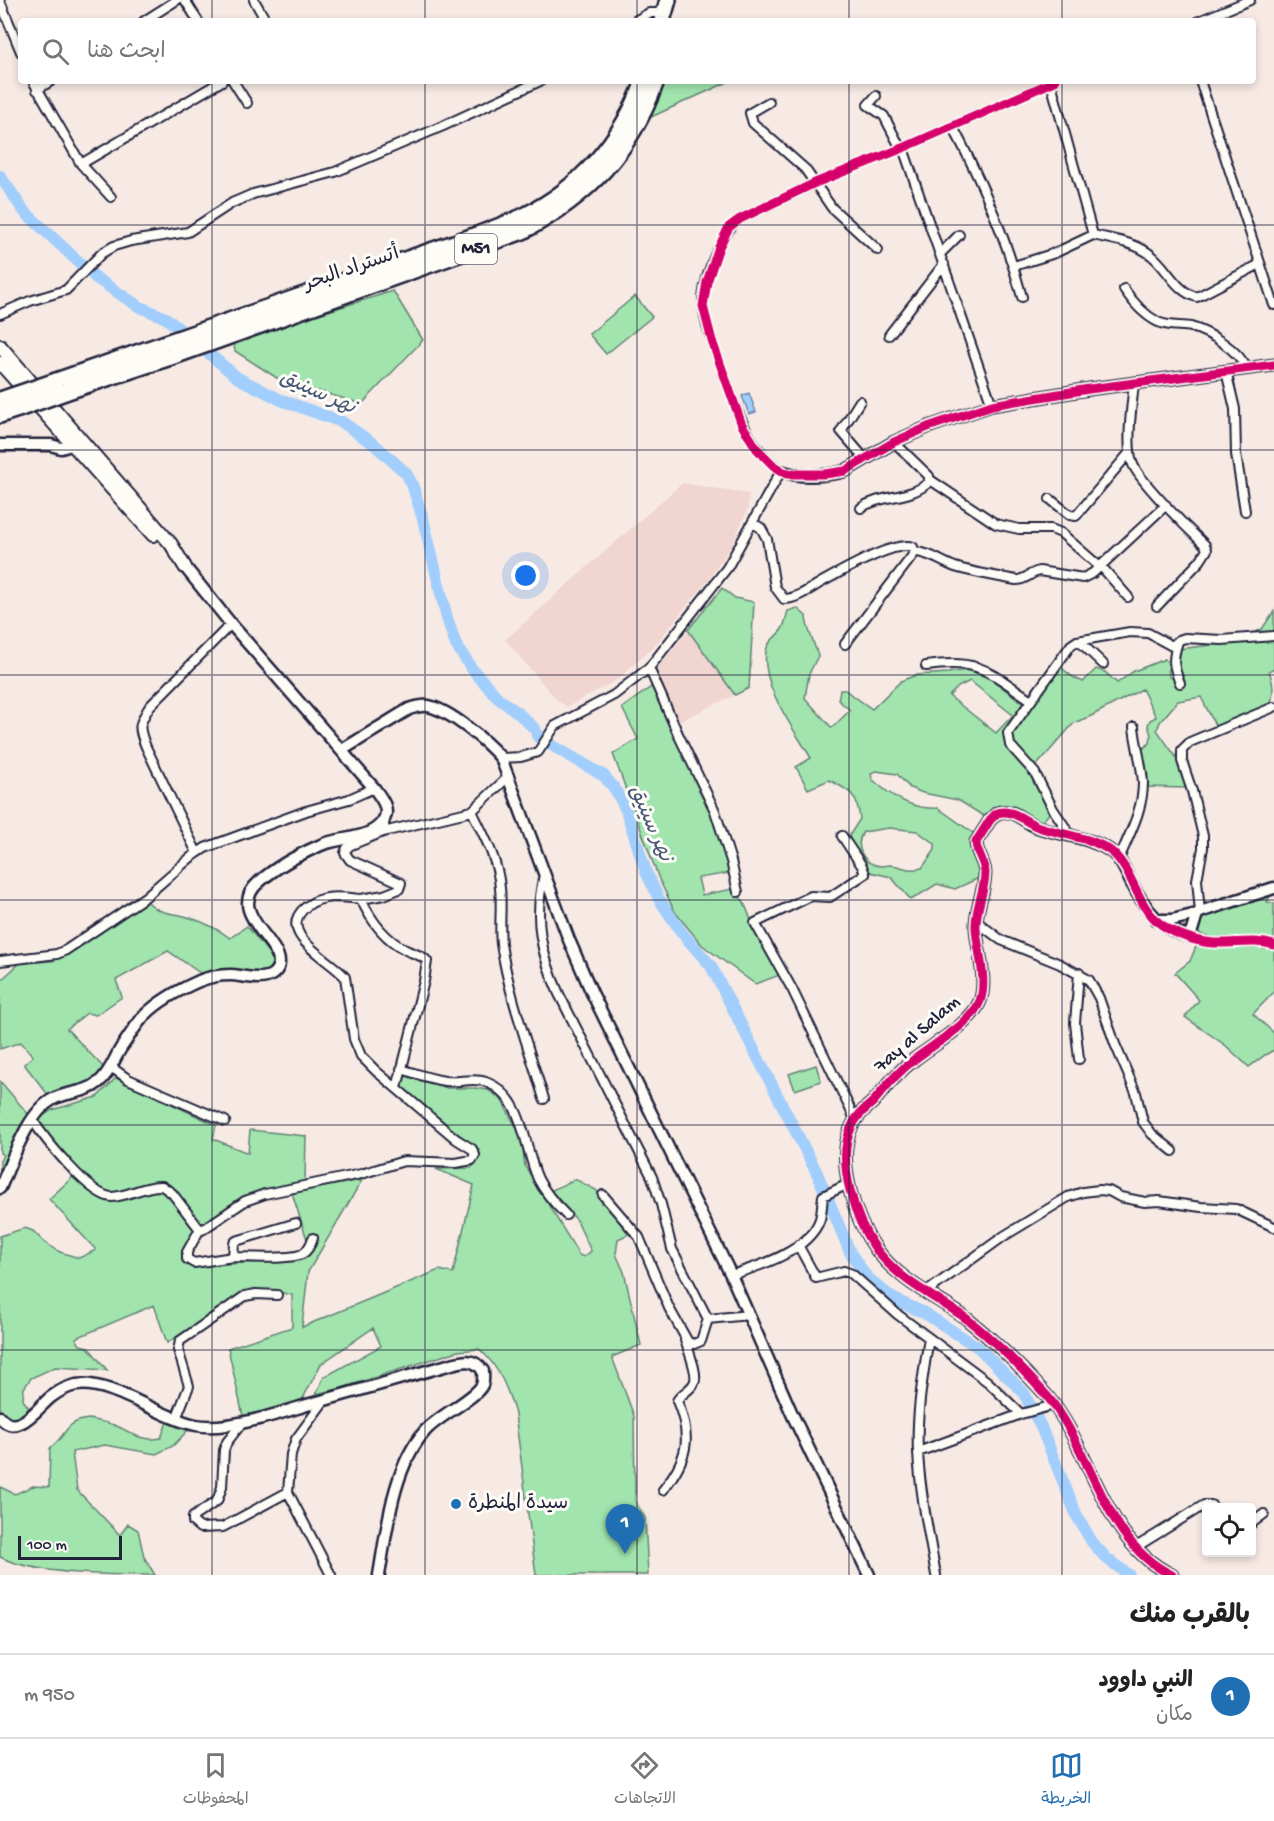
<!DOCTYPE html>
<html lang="ar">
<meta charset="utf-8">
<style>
:root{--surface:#fff;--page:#f6f6f6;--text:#222;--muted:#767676;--line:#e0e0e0;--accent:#1f6fb2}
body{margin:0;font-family:"Gochi Hand","Playpen Sans Arabic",sans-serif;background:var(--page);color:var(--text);direction:rtl}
.controls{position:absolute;right:18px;bottom:18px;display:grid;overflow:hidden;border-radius:6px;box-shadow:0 3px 9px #0003}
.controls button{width:54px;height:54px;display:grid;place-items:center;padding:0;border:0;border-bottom:2px solid var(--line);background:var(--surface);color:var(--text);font:30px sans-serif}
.scale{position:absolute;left:18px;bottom:15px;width:104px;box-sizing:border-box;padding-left:6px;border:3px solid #22223b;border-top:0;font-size:16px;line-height:21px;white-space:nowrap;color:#22223b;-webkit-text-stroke:4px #fdfcf7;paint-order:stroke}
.you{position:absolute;left:526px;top:576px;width:21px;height:21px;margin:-15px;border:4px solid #fff;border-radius:50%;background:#1a73e8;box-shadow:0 0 0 9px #1a73e833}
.badge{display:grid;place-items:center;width:39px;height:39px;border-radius:50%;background:var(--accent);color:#fff;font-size:20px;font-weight:700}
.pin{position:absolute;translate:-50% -50px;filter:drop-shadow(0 2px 3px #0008)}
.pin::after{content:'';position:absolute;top:32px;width:21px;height:18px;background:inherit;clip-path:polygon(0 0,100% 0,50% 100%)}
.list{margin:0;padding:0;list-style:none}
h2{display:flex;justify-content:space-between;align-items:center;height:78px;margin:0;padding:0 24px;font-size:26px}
h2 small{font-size:20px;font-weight:400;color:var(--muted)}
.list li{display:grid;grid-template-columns:39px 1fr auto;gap:18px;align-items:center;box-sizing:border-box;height:84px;padding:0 24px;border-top:2px solid var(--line)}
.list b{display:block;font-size:22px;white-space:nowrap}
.list p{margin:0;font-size:20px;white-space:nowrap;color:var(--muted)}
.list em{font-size:20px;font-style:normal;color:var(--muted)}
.icon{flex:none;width:33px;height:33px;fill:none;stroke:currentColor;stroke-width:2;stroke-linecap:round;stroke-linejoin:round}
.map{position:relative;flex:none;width:1274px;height:1575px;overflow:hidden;direction:ltr}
.search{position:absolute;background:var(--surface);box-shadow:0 3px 9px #0003;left:18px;right:18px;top:18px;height:66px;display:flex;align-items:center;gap:15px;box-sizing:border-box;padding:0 21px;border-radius:6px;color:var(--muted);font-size:22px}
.sheet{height:162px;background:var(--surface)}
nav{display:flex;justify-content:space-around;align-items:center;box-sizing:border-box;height:84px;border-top:2px solid var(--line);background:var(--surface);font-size:16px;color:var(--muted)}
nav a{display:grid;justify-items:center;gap:3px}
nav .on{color:var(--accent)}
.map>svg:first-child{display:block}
.built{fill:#f0d5d0}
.green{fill:#a1e4ae;stroke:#628374;stroke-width:1.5;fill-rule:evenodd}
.water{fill:#a1cefc;stroke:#6e89af;stroke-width:1.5}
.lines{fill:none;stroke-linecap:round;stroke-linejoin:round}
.river{stroke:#a1cefc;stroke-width:12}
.minor-casing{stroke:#22223b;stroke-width:12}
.tertiary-casing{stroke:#22223b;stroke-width:15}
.secondary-casing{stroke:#22223b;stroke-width:15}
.primary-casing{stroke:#22223b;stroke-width:16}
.motorway-casing{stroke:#22223b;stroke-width:20}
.minor{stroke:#fdfcf7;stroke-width:8}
.tertiary{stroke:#fdfcf7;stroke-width:10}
.secondary{stroke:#fdfcf7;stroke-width:10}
.primary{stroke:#fdfcf7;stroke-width:12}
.motorway{stroke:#fdfcf7;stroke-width:15}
.motorway-bridge-casing{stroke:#22223b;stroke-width:20;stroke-linecap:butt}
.motorway-bridge{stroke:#fdfcf7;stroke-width:15}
.cycleway-casing{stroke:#fdfcf7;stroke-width:13}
.cycleway{stroke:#d6006c;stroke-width:9}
.grid{fill:none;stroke:#22223b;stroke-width:1.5;stroke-opacity:0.55}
.poi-dot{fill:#1f6fb2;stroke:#fdfcf7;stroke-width:2}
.labels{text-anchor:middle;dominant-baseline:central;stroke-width:6;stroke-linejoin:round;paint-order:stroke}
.shield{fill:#fdfcf7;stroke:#646373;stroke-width:1.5}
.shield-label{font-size:18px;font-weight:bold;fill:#22223b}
.street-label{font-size:20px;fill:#22223b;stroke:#fdfcf7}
.poi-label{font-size:20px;fill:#22223b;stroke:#fdfcf7;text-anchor:start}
.water-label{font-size:21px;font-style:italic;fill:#485675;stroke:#fdfcf7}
</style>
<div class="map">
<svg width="1274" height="1575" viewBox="0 0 1274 1575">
<rect width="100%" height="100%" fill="#f7eae5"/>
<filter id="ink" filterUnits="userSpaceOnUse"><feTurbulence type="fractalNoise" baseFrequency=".0167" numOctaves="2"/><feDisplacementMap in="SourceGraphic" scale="12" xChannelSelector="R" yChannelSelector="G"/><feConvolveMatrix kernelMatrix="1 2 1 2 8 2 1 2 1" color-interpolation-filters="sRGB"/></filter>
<g filter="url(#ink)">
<path class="built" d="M682,483L749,494L748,509L731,547L709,579L653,647L617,680L567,707L557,700L505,640Z
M688,630L735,695L677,722L653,674Z"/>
<path class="green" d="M663,81H730L651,117Z
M393,291L423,340L362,404L280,380L235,351L234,347L238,339Z
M635,296L652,317L606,354L589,334Z
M722,588L735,598L754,602L749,688L735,695L688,630Z
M797,608L806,616C806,628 815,644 818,656L809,674L805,698L832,728L850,710L838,700L840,690H845L872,709L901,681L916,675L948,673L969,670L991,679L1023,703L1030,706L1059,666L1073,677L1083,682L1096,669L1105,672L1117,683L1134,671L1165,659L1168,663L1169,677L1175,679L1178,686L1184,682C1180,672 1173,660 1179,649L1236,642L1262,629L1274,611V668L1269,671C1274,684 1274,693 1270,707L1216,727L1201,697L1178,701L1160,722L1157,730L1181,764L1189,788L1141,787C1137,767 1130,756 1150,743L1151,735L1148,725L1150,720L1156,717L1142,689L1091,716L1074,723L1031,772L1051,811L1039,826L1000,809L977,836L990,877L989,893L979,878L955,889L937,884L911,900L891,877L870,872L847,839L860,819C857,794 851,791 829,780L808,789L796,767L811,758C794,729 761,687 766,651C768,640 777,637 782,629C785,625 786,616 788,611ZM970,681L1013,715L996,733L949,696L958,687ZM876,771L897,774L910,788L923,793L958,800L987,818L976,835L938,808C912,810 890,796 872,779L871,773ZM889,828L917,831L935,844V850L922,868C907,872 904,866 890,865C887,865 884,866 881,866C863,865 854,846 863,832Z
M654,685L692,772L710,807L731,873L698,878L702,895L733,889L744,902L760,943L781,972L780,975L755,984L702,945L675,912L659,879L613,754L638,739L622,708Z
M1270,896L1267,902L1274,903V944L1210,941L1193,936L1200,918Z
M147,901C162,917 172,911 191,918C206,923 218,929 230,938L247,926L272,957L275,964L269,973L203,975L168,951L116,980L122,997L96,1015L87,1013L67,1029L105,1069L94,1083L49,1096L24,1064L33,1056L21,1042L0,1049V981L20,963L52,961L75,950Z
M1197,944L1253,946L1274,949V992L1253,1014L1274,1033V1050L1265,1055L1249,1067L1225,1045L1185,1017L1199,1000L1175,973L1190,961Z
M816,1065L821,1081L795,1090L789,1074Z
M406,1074L447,1088H475L488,1090L501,1099L521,1136L525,1166L579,1255L584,1257L591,1251L576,1219L557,1200L550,1191L575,1179L596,1190L629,1234L618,1239L616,1254L624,1272L641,1345L612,1357L634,1416L635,1501L645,1518L648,1575H536L515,1414C508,1389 499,1366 479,1349L458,1351L338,1389L316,1394L324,1377L381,1346L373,1328L321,1364L301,1402L243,1416L228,1348L292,1327V1295L269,1290L248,1291L167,1343L154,1305L76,1338L80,1345L88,1347L107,1370L55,1367L31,1378L24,1388L23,1400L29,1408L25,1416C14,1419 9,1419 0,1411V1236L25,1228L33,1231L45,1243L60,1252L79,1258L96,1250L49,1199L75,1175L46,1138L36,1121L52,1110L97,1097L116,1078L216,1125L213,1139L248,1153L250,1130L306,1136L305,1182L248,1195L205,1224L188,1239L182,1256L189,1265L194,1266L300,1260L311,1252L292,1193L362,1180L308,1272L302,1327L439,1270L453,1273L474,1185L436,1169L471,1168C478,1162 480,1156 476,1147L442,1122L401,1087Z
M0,1081L29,1115L0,1174V1161L3,1155L0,1153Z
M89,1419C97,1421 106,1422 114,1425C133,1432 138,1442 161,1438L167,1422L189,1429L173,1446L156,1454L105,1445L72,1452L77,1490L120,1535L128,1524L138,1530L144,1557L155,1575C112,1575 36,1575 0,1557V1487L15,1494L33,1486L49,1487L50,1448C67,1436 64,1421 89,1419Z"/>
<path class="water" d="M749,393L756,412L749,414L742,396Z"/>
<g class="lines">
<path class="river" d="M0,176L24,211L96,278L138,306L166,318L238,378L281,400L342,422L375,445L406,473L412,484L423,519L447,618L456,645L472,669L499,699L517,712L535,729L538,737L604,776L615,789L626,810L646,872L659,899L682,933L711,966L817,1173L850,1252L865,1275L877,1286L894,1299L926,1314L979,1348L1024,1393L1041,1427L1077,1516L1092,1542L1106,1558L1129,1575"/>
<defs>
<path id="minor" d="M185,0L198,21
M254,0L266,21
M0,1L21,52
M144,21L177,0
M635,21L649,13H664
M1199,21L1250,0
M33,81L81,164L111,197
M233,81L247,103
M1200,81L1274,305
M37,90L51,81
M876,96L868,105L884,116L901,149
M769,102L750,113L753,123L805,169L832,208L878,250
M953,127C982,182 1006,237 1022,297
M903,148L992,405
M81,164L222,81
M1093,235C1113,240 1135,242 1151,255C1167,267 1176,292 1197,297L1260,264
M940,254L959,235
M1014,266L1055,253L1093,235L1051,83
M1124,289C1132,301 1144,315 1158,322C1168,327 1180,325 1191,327C1209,332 1239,350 1246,368
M0,314L30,301L66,290L102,253L114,246L131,241L188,232L232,203L253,194L335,172L443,126L540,81
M889,335L944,264
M1226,371L1235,409L1236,454L1245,511
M1134,383C1132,404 1126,443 1132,462C1137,479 1189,530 1205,545L1207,550L1200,561L1157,606
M860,401L841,431L865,459
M929,479L996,524L1019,529H1051L1061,533L1100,567
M1050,499L1070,515L1076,516L1130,452
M861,508C881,494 910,500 929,482V476L894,442
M753,523L761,528L767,539L775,587L784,599C797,599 811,588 822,582C840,572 895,540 913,547L915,552L913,555L845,644
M915,552C929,552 941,562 955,567C975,573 995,576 1016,580C1024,581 1030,573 1039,571L1083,578L1093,573L1166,505
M1101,566L1128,597
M1079,641L1103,664
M1178,642C1172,659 1173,666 1180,683
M926,666C980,658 989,672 1031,700
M649,668L679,736L715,811L731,861L738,892
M501,758L521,757L538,752L555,726L614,695L649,668L727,568L781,471C745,445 736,406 721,366C714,347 705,325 703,305C702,282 721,231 740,219L815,183L903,148L1055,81
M472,811C484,836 498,860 500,888C502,907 499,925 501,944C509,997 529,1048 544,1099
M385,819L383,832L351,845L347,848L345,853L350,860L401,883L399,889L384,895L361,899C371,921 384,939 406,950C413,954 421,954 427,961L424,981L397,1088
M383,832L472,811L509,776
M842,836L862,866L865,874L830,897L811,896L755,923L792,989L855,1119
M1071,836L1053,809L1035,773L1010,745L1008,733L1071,645L1077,641L1130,632L1148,633L1172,646L1179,640L1185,638L1222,640L1274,636
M197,853L146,747C138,727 138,725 150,706L231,624
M1119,859C1129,835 1143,810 1143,783C1142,765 1136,746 1134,727
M544,875C533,919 541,954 559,994L652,1177L661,1204L672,1249L708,1319
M1200,912L1197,880L1203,848V836L1192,791L1182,761V750L1190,742L1274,707
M976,921L1001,940L1060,964L1089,980L1099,998L1115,1044L1136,1093L1143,1122L1152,1134L1173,1151
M1190,937L1212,943L1256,942L1274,945
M0,961L57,954L66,950L145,897L190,858L205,848L306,811L349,799L374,788
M1079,973L1075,1023L1079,1059
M111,1067L128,1079L225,1121
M401,1069C415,1073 430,1079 445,1081C459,1083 473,1077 486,1082C525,1097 523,1146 538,1179C545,1193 555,1204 566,1215
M32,1119C43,1137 91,1197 112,1197C129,1196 145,1185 162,1186L172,1193L198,1227L202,1230L245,1201L265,1194L361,1174L404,1161L456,1163L472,1160L475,1155L472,1149L456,1139L376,1071L361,1056L354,1039L345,977C330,959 273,933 307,906C323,894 342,897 361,899
M603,1195L639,1237L669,1308L688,1342L694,1344L701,1341L708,1319L749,1315
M200,1229L187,1252V1259L194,1263L233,1257L234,1243L236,1241L296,1223
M798,1245L816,1278L844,1271L852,1274L897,1314L988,1382L1021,1414
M233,1257C249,1257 290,1260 302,1254C308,1251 311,1244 313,1238
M731,1275C760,1266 809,1251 820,1219C822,1212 822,1203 823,1196L848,1184
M925,1293L1004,1236L1068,1197L1083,1192L1099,1190L1109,1191L1120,1197L1145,1202L1159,1201L1201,1207L1236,1209L1274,1227
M929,1338C923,1376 916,1414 918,1452C920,1493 929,1534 936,1575
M324,1401L296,1439L291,1454L288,1492L331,1575
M176,1419L189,1386L178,1350L180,1341L245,1296L256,1294L277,1295
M242,1423L227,1442L224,1450L222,1487L217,1501L193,1517V1522L200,1528L223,1527L288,1492
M918,1452L1021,1414L1054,1405
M663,1490C687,1459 693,1439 677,1401C681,1393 690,1391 694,1383C699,1375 688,1350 685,1340
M1252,1523L1264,1514
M1136,1547L1204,1505H1211L1214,1508"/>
<path id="tertiary" d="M0,445H51L61,448L71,445
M781,471C799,478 826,476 845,471L894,442L928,427L992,405L1089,389L1274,365
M342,750L409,709C416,707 421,705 428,706C450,710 487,742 501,758L569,940L592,993L731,1275L793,1416L869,1575
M1156,920H1172L1197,914L1200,912L1274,888
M1172,1575C1103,1543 1093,1450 1047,1396C1022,1368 996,1342 967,1319C935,1296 900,1282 876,1249C855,1220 835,1160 852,1126C856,1116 865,1109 873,1102C886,1087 898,1071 915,1059C934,1044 971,1024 980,1001C988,980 977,949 976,928C975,909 985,891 985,873C985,862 976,853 976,842L990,820L997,813C1014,808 1021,820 1035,826C1058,835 1095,837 1114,854C1122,861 1126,872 1131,882C1144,907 1160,930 1190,937L1197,914"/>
<path id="secondary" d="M0,1188C12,1161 27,1113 53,1099C68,1091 85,1094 99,1082C110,1073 114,1059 121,1048C129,1037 136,1024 145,1015C159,1001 181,989 199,981C209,977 219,975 230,975C242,975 264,983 274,973C299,949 220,916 259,882C276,867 300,854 321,845C339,837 371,840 383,821C391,809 381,798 374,788L231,624L185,567
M0,1417C17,1439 38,1407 51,1397C59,1391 66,1387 76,1385C113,1380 159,1418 196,1425C227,1431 277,1414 307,1405C354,1392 401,1378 448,1365C462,1361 474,1357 483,1371C483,1376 484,1381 482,1385C476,1398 438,1416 425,1431C393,1467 387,1529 379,1575"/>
<path id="primary" d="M0,346L171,544L185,567
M0,363L153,535"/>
<path id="motorway" d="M662,21L668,0
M56,381L477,235C492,229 509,223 524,216C581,188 622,140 644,81
M65,392L171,357L523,231C588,196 631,152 656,81
M0,400L12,396
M0,415L18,409"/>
</defs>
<use href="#minor" class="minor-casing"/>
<use href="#tertiary" class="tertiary-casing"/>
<use href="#secondary" class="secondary-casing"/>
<use href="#primary" class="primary-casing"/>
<use href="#motorway" class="motorway-casing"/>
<use href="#minor" class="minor"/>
<use href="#tertiary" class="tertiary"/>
<use href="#secondary" class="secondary"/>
<use href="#primary" class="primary"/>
<use href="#motorway" class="motorway"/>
<defs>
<path id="motorway-bridge" d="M12,396L56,381
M18,409L65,392"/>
</defs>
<use href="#motorway-bridge" class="motorway-bridge-casing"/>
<use href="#motorway-bridge" class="motorway-bridge"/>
<defs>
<path id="cycleway" d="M1055,81L903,148L815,183L740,219L729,227L719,247L707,282L703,306L712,341L742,425L757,449L774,466L787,474H825L845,471L894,442L928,427L992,405L1089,389L1274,365
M1172,1575C1103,1543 1093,1450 1047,1396C1022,1368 996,1342 967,1319C935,1296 900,1282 876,1249C855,1220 835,1160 852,1126C856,1116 865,1109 873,1102C886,1087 898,1071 915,1059C934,1044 971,1024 980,1001C988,980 977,949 976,928C975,909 985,891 985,873C985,862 976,853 976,842L990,820L997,813C1014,808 1024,822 1039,827C1062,835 1094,837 1113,853C1134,872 1137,908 1162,925C1177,935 1197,942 1214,943C1235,944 1254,939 1274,945"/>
</defs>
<use href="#cycleway" class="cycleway-casing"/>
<use href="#cycleway" class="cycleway"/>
</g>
</g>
<path class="grid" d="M212,0V21M425,0V21M637,0V21M849,0V21M1062,0V21M212,81V1575M425,81V1575M637,81V1575M849,81V1575M1062,81V1575M0,225H1274M0,450H1274M0,675H1274M0,900H1274M0,1125H1274M0,1350H1274"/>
<circle class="poi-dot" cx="456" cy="1504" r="6"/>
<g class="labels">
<rect class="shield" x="455" y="234" width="42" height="30" rx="4.5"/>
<g class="shield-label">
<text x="476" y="249">M51</text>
</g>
<g class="street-label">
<text transform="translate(352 270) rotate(-19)">أتستراد البحر</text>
<text transform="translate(918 1035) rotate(-41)">7ay al Salam</text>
</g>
<g class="poi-label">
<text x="468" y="1504">سيدة المنطرة</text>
</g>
<g class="water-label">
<text transform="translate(317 394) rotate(24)">نهر سينيق</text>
<text transform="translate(649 824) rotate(67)">نهر سينيق</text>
</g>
</g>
</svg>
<div class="controls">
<button><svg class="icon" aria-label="locate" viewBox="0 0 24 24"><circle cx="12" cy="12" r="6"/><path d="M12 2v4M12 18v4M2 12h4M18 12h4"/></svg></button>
</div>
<div class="scale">100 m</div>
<div class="you"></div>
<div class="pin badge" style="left:625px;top:1554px">1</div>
<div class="search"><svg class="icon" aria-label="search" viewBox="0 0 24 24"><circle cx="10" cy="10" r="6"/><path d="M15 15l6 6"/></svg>ابحث هنا</div>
</div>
<section class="sheet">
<h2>بالقرب منك<small></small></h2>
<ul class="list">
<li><span class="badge">1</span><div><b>النبي داوود</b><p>مكان</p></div><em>950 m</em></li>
</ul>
</section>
<nav>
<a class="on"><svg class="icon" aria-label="map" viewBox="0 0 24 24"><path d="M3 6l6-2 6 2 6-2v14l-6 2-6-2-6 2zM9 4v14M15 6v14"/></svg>الخريطة</a>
<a><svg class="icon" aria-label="directions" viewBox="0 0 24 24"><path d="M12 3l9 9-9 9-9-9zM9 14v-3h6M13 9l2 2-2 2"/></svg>الاتجاهات</a>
<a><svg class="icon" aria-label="saved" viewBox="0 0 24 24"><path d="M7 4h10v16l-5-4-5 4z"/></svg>المحفوظات</a>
</nav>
